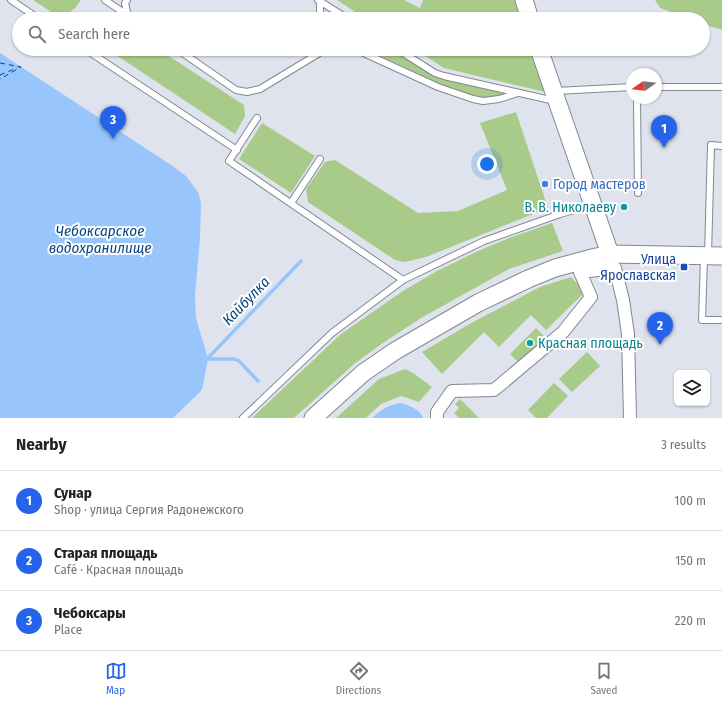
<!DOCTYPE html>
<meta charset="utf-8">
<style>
:root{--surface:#fff;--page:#f6f6f6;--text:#202124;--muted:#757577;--line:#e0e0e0;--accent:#2563eb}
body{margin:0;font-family:"Fira Sans Condensed",sans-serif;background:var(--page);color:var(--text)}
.controls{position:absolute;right:12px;bottom:12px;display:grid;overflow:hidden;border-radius:6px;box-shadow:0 1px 3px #0004}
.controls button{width:36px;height:36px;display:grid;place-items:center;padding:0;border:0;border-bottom:1px solid var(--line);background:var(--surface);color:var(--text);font:20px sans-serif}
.compass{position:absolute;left:626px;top:68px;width:36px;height:36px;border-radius:50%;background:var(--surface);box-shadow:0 1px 3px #0004;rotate:256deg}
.you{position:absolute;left:487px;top:164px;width:14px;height:14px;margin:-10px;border:3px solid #fff;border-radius:50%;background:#1a73e8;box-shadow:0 0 0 6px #1a73e833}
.badge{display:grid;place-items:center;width:26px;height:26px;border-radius:50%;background:var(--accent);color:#fff;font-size:13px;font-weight:700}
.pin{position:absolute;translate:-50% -33px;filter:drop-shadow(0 1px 2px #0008)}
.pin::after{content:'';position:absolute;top:21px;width:14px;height:12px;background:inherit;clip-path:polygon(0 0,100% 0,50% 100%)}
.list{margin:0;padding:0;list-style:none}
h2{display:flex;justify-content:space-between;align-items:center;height:52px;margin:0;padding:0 16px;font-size:17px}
h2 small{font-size:13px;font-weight:400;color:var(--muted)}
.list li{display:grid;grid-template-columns:26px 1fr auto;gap:12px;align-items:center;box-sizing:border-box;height:60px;padding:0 16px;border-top:1px solid var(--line)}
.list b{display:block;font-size:15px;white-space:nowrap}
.list p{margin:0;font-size:13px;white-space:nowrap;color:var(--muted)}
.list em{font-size:13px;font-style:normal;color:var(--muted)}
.icon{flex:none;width:22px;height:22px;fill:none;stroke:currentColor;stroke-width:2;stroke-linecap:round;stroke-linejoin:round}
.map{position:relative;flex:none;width:722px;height:418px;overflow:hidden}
.search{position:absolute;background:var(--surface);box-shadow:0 1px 3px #0004;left:12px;right:12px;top:12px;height:44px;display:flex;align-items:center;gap:10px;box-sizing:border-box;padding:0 14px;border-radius:22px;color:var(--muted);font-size:15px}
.sheet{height:232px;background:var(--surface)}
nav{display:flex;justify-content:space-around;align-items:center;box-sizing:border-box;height:56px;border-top:1px solid var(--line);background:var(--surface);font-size:11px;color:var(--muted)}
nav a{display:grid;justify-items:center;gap:2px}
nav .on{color:var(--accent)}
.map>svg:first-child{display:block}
.green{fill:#a9cb8a}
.water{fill:#98c5fb}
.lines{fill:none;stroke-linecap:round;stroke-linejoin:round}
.stream{stroke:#98c5fb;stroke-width:3.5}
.ferry{stroke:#084681;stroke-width:1;stroke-dasharray:5 4;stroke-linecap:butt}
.lane-casing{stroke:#838790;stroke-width:8}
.street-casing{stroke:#838790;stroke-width:14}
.secondary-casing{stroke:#838790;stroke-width:19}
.lane{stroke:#fff;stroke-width:6}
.street{stroke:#fff;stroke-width:12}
.secondary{stroke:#fff;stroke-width:17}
.shop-dot{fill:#3f7fe0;stroke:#fff;stroke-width:1.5}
.culture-dot{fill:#0f9aa8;stroke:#fff;stroke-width:1.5}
.transit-dot{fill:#1a4fb4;stroke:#fff;stroke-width:1.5}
.labels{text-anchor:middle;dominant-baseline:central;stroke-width:4;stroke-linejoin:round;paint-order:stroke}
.shop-label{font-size:14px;fill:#366cbe;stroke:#fff;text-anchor:start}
.culture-label{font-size:14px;fill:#0d838f;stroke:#fff;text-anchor:end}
.transit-label{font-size:14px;fill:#164399;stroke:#fff;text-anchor:end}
.water-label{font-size:15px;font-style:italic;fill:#084681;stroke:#fff}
</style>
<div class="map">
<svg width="722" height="418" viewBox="0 0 722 418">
<rect width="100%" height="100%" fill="#dee3ed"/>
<path class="green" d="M33,0H81L76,7L62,19Z
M337,0H404L420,8L423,0H515L521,19H366Z
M655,0H722V30L703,24V19H689L660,8Z
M330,12L345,19H324L323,16L326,13Z
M107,49H158L244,105L245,116L235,134Z
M366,49H392L432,74L446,80L503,92L504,94L503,97L481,98L453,90Z
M414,49H531L545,92L444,68Z
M516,112L548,208L426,257L405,262L395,260L308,202L306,189L325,162L335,160L418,213L458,211L507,190L480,123Z
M262,123L315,156L291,193L239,159Z
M552,223L563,251L509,269L421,318L380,345L354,364L294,418H252L341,334L403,291L437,271L478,251L509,238Z
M571,277L585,292L546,330L531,315L499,347L484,332L442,374L422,352L473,322L540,287Z
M536,328L547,339L521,365L510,354Z
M587,352L600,366L572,392L559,379Z
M405,369L413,373L432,387L419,402L401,396L381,404L366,418H336L379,379Z
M554,383L568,396L547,418H536L528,410Z
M460,399L479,418H459L454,413L459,408L455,404Z"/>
<path class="water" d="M0,53L171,165L186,176L198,192L201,203L200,237L195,296L196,318L208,359L202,390L173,418H0Z
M400,403C410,406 419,408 423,418H372C381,410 388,405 400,403Z"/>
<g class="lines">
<path class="stream" d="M208,358L301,261
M204,359H234L239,361L258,381"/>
<path class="ferry" d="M0,63L21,67L0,79
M0,75L17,68"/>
<defs>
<path id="lane" d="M11,0L39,19
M105,0L133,19
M127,0L125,3L128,16
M318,0L348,19
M320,1V19
M85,49L237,150
M177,49L236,90L247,92L260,89L321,52V49
M355,49L438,87L473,99L483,101L499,99L518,93
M397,49L435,73L444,76L555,101
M321,52L330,49
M656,87H722
M556,91L632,87
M637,98L638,193
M257,118L229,161L403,280
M291,203L320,159
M708,255L711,145L722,146
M704,257L702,320H722
M243,418L332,333L403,280L484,241L560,214L591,205"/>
<path id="street" d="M437,418V412L452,391L494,390L563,332L591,297L580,272L615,268L623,300L628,334L630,418"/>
<path id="secondary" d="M524,0L530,19
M539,49L610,254
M313,418L363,373L395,351L478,303L528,279L555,268L592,258L610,254L722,256"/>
</defs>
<use href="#lane" class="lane-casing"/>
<use href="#street" class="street-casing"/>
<use href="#secondary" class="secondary-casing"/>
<use href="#lane" class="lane"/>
<use href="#street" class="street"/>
<use href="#secondary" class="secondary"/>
</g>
<circle class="shop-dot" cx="545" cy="184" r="4"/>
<g class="culture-dot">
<circle cx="624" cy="207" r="4"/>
<circle cx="530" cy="343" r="4"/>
</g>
<rect class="transit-dot" x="680" y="263" width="8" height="8" rx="2"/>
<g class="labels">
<g class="shop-label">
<text x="553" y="184">Город мастеров</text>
</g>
<g class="culture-label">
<text x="616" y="207">В. В. Николаеву</text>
<text x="538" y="343" text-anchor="start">Красная площадь</text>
</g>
<g class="transit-label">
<text x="676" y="259">Улица<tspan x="676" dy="16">Ярославская</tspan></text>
</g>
<g class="water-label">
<text x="100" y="231">Чебоксарское<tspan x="100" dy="17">водохранилище</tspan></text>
<text transform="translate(246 301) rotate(-46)">Кайбулка</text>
</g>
</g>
</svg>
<div class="controls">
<button><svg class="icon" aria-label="layers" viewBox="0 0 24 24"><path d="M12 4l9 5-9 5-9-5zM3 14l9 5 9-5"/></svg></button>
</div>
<svg class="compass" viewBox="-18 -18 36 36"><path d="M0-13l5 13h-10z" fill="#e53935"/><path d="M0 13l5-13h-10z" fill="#757577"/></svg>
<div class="you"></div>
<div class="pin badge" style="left:664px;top:148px">1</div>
<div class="pin badge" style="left:660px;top:345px">2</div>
<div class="pin badge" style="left:113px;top:139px">3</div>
<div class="search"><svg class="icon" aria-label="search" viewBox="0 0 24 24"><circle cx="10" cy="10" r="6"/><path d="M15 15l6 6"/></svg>Search here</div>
</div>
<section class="sheet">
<h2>Nearby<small>3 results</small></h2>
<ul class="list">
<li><span class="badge">1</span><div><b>Сунар</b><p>Shop · улица Сергия Радонежского</p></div><em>100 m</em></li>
<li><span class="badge">2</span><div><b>Старая площадь</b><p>Café · Красная площадь</p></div><em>150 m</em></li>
<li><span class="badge">3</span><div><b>Чебоксары</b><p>Place</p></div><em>220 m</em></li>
</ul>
</section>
<nav>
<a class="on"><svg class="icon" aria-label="map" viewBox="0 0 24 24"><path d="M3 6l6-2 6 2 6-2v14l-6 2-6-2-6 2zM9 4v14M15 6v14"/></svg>Map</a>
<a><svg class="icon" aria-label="directions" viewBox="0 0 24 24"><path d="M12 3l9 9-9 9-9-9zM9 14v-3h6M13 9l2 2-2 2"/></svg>Directions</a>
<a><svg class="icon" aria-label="saved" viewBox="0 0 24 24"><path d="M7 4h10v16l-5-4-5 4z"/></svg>Saved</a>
</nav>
